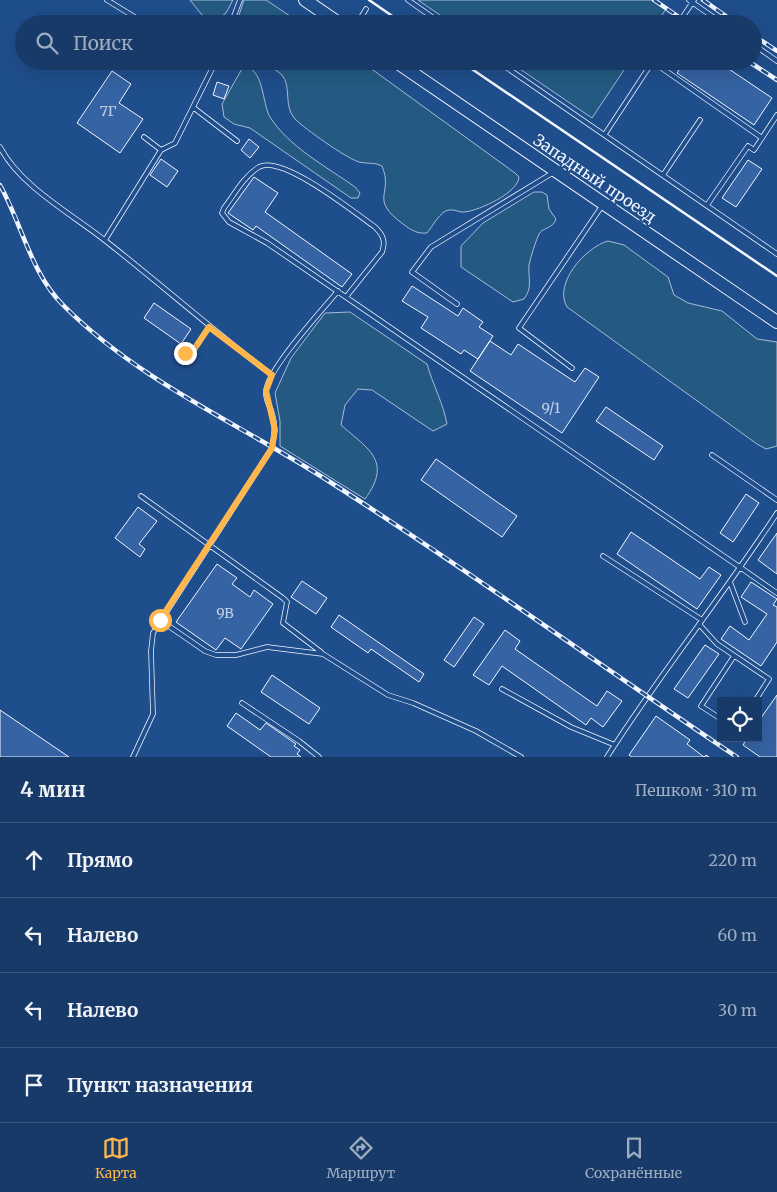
<!DOCTYPE html>
<html lang="ru">
<meta charset="utf-8">
<style>
:root{--surface:#173a69;--page:#244571;--text:#f1f3f6;--muted:#9eadc0;--line:#36547d;--accent:#ffb74d}
body{margin:0;font-family:Merriweather,serif;background:var(--page);color:var(--text)}
.controls{position:absolute;right:15px;bottom:15px;display:grid;overflow:hidden;border-radius:0px;box-shadow:0 5px 20px #0002}
.controls button{width:45px;height:45px;display:grid;place-items:center;padding:0;border:0;border-bottom:1px solid var(--line);background:var(--surface);color:var(--text);font:25px sans-serif}
.stop{position:absolute;width:15px;height:15px;margin:-11px;border:4px solid #ffb74d;border-radius:50%;background:#fff}
.stop.end{background:#ffb74d;border-color:#fff;box-shadow:0 1px 5px #0008}
.list{margin:0;padding:0;list-style:none}
h2{display:flex;justify-content:space-between;align-items:center;height:65px;margin:0;padding:0 20px;font-size:21px}
h2 small{font-size:16px;font-weight:400;color:var(--muted)}
.list li{display:grid;grid-template-columns:32px 1fr auto;gap:15px;align-items:center;box-sizing:border-box;height:75px;padding:0 20px;border-top:1px solid var(--line)}
.list b{display:block;font-size:19px;white-space:nowrap}
.list em{font-size:16px;font-style:normal;color:var(--muted)}
.icon{flex:none;width:28px;height:28px;fill:none;stroke:currentColor;stroke-width:2;stroke-linecap:round;stroke-linejoin:round}
.map{position:relative;flex:none;width:777px;height:757px;overflow:hidden}
.search{position:absolute;background:var(--surface);box-shadow:0 5px 20px #0002;left:15px;right:15px;top:15px;height:55px;display:flex;align-items:center;gap:12px;box-sizing:border-box;padding:0 18px;border-radius:28px;color:var(--muted);font-size:19px}
.sheet{height:365px;background:var(--surface)}
nav{display:flex;justify-content:space-around;align-items:center;box-sizing:border-box;height:70px;border-top:1px solid var(--line);background:var(--surface);font-size:14px;color:var(--muted)}
nav a{display:grid;justify-items:center;gap:2px}
nav .on{color:var(--accent)}
.map>svg:first-child{display:block}
.green{fill:#245a82;stroke:#a8bbd7}
.building{fill:#3563a3;stroke:#f2f6ff}
.lines{fill:none;stroke-linecap:round;stroke-linejoin:round}
.service-casing{stroke:#f2f6ff;stroke-width:5.5}
.primary-casing{stroke:#f2f6ff;stroke-width:14}
.service{stroke:#1f4e8c;stroke-width:4}
.primary{stroke:#1f4e8c;stroke-width:12}
.rail-casing{stroke:#f2f6ff;stroke-width:4.5}
.rail{stroke:#1f4e8c;stroke-width:2.5;stroke-dasharray:8;stroke-linecap:butt}
.wall{stroke:#f2f6ff;stroke-width:2.5}
.route{stroke:#ffb74d;stroke-width:6}
.labels{text-anchor:middle;dominant-baseline:central;stroke-width:4;stroke-linejoin:round;paint-order:stroke}
.number-label{font-size:14px;fill:#c3d1e8}
.street-label{font-size:16px;fill:#f2f6ff;stroke:#1f4e8c}
</style>
<div class="map">
<svg width="777" height="757" viewBox="0 0 777 757">
<rect width="100%" height="100%" fill="#1f4e8c"/>
<path class="green" d="M190,0H233L226,13L215,21L202,15Z
M244,0H266L302,24H236Z
M418,0H653L666,9L656,24H453Z
M258,61H346L373,70L515,173L519,177C518,193 480,210 465,212C460,213 455,209 449,210C440,211 433,226 427,233C417,234 411,230 403,224C368,198 394,195 382,166C374,162 367,164 359,162C346,158 305,129 295,119C283,106 292,87 282,75C276,69 266,65 258,61Z
M508,61H630L592,118Z
M243,67C264,66 262,104 270,117C289,147 327,167 355,187L360,193L358,198H351L250,128L234,124L224,117L222,104Z
M534,192H542L547,195L549,209L556,219C553,229 543,227 539,234C535,243 531,256 529,265C528,279 533,287 524,299L513,302L461,267V246L483,223Z
M608,241L624,245L668,277L674,295L688,303L722,311L757,339L777,342V446L766,449L757,444L567,307C553,283 586,247 608,241Z
M350,312L427,364C433,385 443,403 447,424L433,431L372,390L358,389L345,405L341,425C368,449 393,461 365,499L280,446V421L275,393L291,358L325,313Z"/>
<path class="building" d="M685,61H717L772,98L754,125L677,73Z
M112,71L131,84L119,103L143,119L120,153L77,123Z
M217,82L229,86L224,99L213,95Z
M249,139L259,147L250,158L241,150Z
M161,159L178,171L167,187L150,175Z
M748,160L762,169L736,207L722,198Z
M254,177L278,193L265,212L352,274L342,287L256,226L253,230L228,213Z
M412,286L458,316L463,308L483,322L479,327L493,336L478,359L464,350L461,354L421,328L428,317L402,301Z
M154,303L191,329L181,344L144,318Z
M490,341L511,355L518,344L575,382L585,368L599,377L562,433L470,371Z
M606,407L663,446L654,460L596,421Z
M436,459L517,516L502,537L421,480Z
M746,494L759,503L733,542L720,533Z
M138,507L157,521L139,544L145,549L140,557L115,538Z
M631,532L700,579L709,567L721,575L697,609L617,554Z
M777,533V574L758,560Z
M217,564L237,578L232,584L250,597L254,590L273,604L241,649L225,638L216,650L176,622Z
M302,581L327,598L316,614L291,597Z
M751,582L777,599L773,605L777,607V642L761,666L721,639L730,626L749,640L767,614L741,597Z
M339,615L424,674L419,682L371,649L368,653L331,627Z
M474,617L484,624L454,667L444,660Z
M505,630L520,641L515,649L597,706L607,691L622,701L603,727L591,718L586,725L502,666L489,685L473,675Z
M705,645L719,654L688,698L674,689Z
M272,675L320,708L309,724L261,692Z
M777,695V757H760L743,745L747,738H758V722Z
M0,710L69,757H0Z
M236,713L260,730L266,723L296,744L294,746L300,750L297,754L301,757H271L227,726Z
M656,716L690,740L687,744L704,757L706,755L709,757H632L629,755Z"/>
<g class="lines">
<defs>
<path id="service" d="M107,0L146,24
M408,0L442,24
M689,0L723,24
M231,24L240,0
M357,24L366,9
M678,24L694,0
M753,44L777,61
M497,61L777,254
M653,62L762,138
M194,108L237,141
M605,134L653,61
M144,137L161,150
M0,147C21,187 72,214 107,242C163,286 216,333 272,375
M663,175L700,120
M707,205L748,146L754,150L777,115
M105,240L161,150L175,143L216,61
M346,297L382,252C386,241 383,235 375,227C355,213 282,154 259,167C244,176 234,195 224,208L222,213L229,222L267,243L741,568L777,593
M457,304L412,272L431,247L554,172
M185,353L189,357L209,327
M572,368L519,328L602,206
M712,455L777,500
M141,496L283,598L287,602L283,623L321,652
M603,556L702,620
M730,582L745,622
M160,620L205,651L216,655H236L267,647L323,654L388,695L413,703L476,731L521,757
M699,624L717,644L769,679L755,701
M502,689L571,727L615,745
M242,703L299,741L319,757
M721,719L701,706L734,656
M133,757L153,714L151,651L153,633L272,448C274,436 276,425 272,413C270,406 265,400 266,391C267,370 322,310 338,291
M607,757C660,673 723,596 777,513"/>
<path id="primary" d="M305,0L340,24
M395,61L777,322"/>
</defs>
<use href="#service" class="service-casing"/>
<use href="#primary" class="primary-casing"/>
<use href="#service" class="service"/>
<use href="#primary" class="primary"/>
<defs>
<path id="rail" d="M654,0L689,24
M703,0L737,24
M753,35L777,51
M748,61L777,80
M0,185C22,224 31,274 64,306C140,382 242,425 330,482C468,570 601,666 737,757"/>
</defs>
<use href="#rail" class="rail-casing"/>
<use href="#rail" class="rail"/>
<path class="wall" d="M369,0L404,24
M460,61L777,276"/>
</g>
<g class="lines">
<path class="route" d="M160,620L272,448L275,430L266,391L272,375L209,327L189,357L185,353"/>
</g>
<g class="labels">
<g class="number-label">
<text x="108" y="111">7Г</text>
<text x="551" y="408">9/1</text>
<text x="225" y="613">9В</text>
</g>
<g class="street-label">
<text transform="translate(595 178) rotate(34)">Западный проезд</text>
</g>
</g>
</svg>
<div class="controls">
<button><svg class="icon" aria-label="locate" viewBox="0 0 24 24"><circle cx="12" cy="12" r="6"/><path d="M12 2v4M12 18v4M2 12h4M18 12h4"/></svg></button>
</div>
<div class="stop" style="left:160px;top:620px"></div>
<div class="stop end" style="left:185px;top:353px"></div>
<div class="search"><svg class="icon" aria-label="search" viewBox="0 0 24 24"><circle cx="10" cy="10" r="6"/><path d="M15 15l6 6"/></svg>Поиск</div>
</div>
<section class="sheet">
<h2>4 мин<small>Пешком · 310 m</small></h2>
<ul class="list">
<li><svg class="icon" aria-label="ahead" viewBox="0 0 24 24"><path d="M12 20V5M6 11l6-6 6 6"/></svg><div><b>Прямо</b></div><em>220 m</em></li>
<li><svg class="icon" aria-label="left" viewBox="0 0 24 24"><path d="M17 20v-9H6M10 6l-5 5 5 5"/></svg><div><b>Налево</b></div><em>60 m</em></li>
<li><svg class="icon" aria-label="left" viewBox="0 0 24 24"><path d="M17 20v-9H6M10 6l-5 5 5 5"/></svg><div><b>Налево</b></div><em>30 m</em></li>
<li><svg class="icon" aria-label="arrive" viewBox="0 0 24 24"><path d="M6 21V4h12l-3 4 3 4H6"/></svg><div><b>Пункт назначения</b></div></li>
</ul>
</section>
<nav>
<a class="on"><svg class="icon" aria-label="map" viewBox="0 0 24 24"><path d="M3 6l6-2 6 2 6-2v14l-6 2-6-2-6 2zM9 4v14M15 6v14"/></svg>Карта</a>
<a><svg class="icon" aria-label="directions" viewBox="0 0 24 24"><path d="M12 3l9 9-9 9-9-9zM9 14v-3h6M13 9l2 2-2 2"/></svg>Маршрут</a>
<a><svg class="icon" aria-label="saved" viewBox="0 0 24 24"><path d="M7 4h10v16l-5-4-5 4z"/></svg>Сохранённые</a>
</nav>
